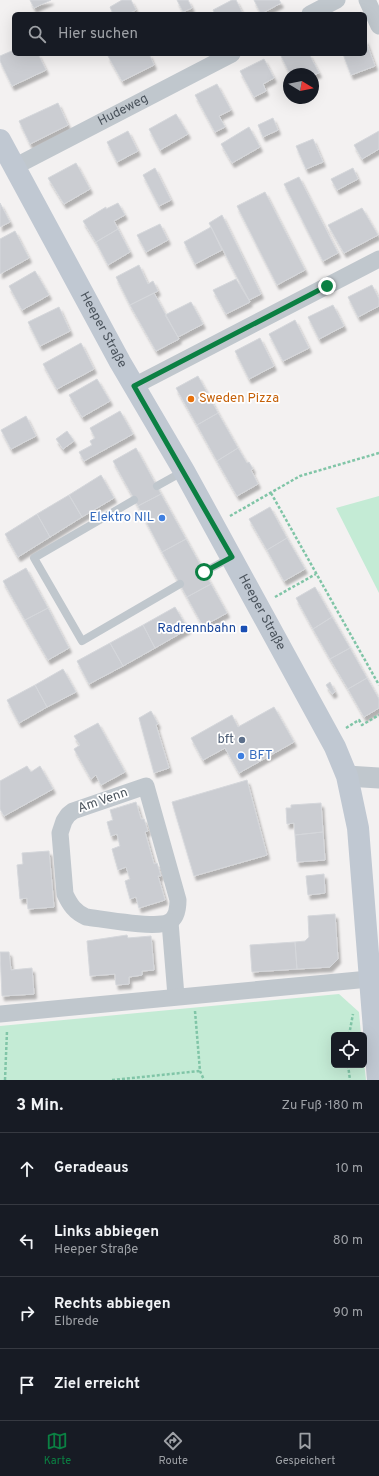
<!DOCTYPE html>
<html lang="de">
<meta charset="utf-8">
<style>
:root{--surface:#171b24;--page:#242831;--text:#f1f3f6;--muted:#9ea1a6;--line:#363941;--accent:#0b8043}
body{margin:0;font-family:Overpass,sans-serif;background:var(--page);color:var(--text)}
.controls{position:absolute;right:12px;bottom:12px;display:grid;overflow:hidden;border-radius:6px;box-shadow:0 4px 16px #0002}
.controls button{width:36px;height:36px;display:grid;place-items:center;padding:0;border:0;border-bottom:1px solid var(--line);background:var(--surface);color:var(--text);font:20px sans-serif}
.compass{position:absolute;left:283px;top:68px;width:36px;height:36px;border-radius:50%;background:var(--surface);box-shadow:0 4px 16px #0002;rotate:100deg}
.stop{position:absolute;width:12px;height:12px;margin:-9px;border:3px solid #0b8043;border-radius:50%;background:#fff}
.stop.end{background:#0b8043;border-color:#fff;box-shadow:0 1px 4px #0008}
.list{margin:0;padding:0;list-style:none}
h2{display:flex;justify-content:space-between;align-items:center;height:52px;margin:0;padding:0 16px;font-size:17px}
h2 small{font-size:13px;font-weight:400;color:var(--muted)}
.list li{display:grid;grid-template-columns:26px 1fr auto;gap:12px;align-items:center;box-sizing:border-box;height:72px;padding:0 16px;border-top:1px solid var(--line)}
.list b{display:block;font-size:15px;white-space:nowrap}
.list p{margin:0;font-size:13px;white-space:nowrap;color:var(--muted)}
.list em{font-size:13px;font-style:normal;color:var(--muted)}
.icon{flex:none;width:22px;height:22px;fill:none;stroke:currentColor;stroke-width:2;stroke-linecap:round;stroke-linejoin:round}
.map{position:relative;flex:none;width:379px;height:1080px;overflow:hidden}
.search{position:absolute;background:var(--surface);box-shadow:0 4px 16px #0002;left:12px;right:12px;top:12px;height:44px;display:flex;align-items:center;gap:10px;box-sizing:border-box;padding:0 14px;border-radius:6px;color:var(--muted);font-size:15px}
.sheet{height:340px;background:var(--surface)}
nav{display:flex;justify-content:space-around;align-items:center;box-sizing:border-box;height:56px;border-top:1px solid var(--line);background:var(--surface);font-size:11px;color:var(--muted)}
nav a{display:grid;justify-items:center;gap:2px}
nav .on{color:var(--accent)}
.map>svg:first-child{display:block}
.green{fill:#c4ebd5}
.building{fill:#cbcdd2;stroke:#d5d7db;filter:url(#shadow)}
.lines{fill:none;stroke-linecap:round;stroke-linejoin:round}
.path{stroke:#80c5a7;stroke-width:2.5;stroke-dasharray:3 2;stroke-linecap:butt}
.service{stroke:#c0c7cd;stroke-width:8}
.minor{stroke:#c0c7cd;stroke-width:17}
.tertiary{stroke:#c0c7cd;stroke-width:21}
.secondary{stroke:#c0c8d2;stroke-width:22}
.route{stroke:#0b8043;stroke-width:5}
.food-dot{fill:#e8710a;stroke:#fff;stroke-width:1.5}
.shop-dot{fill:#3f7fe0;stroke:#fff;stroke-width:1.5}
.transit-dot{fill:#1a4fb4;stroke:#fff;stroke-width:1.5}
.service-dot{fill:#5c6f8a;stroke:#fff;stroke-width:1.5}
.labels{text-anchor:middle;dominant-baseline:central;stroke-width:3.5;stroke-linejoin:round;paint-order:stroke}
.street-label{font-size:13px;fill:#4a535c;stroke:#fff}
.food-label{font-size:13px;fill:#c56008;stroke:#fff;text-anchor:start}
.shop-label{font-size:13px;fill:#366cbe;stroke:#fff;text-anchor:end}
.transit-label{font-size:13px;fill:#164399;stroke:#fff;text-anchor:end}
.service-label{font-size:13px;fill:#4e5e75;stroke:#fff;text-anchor:end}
</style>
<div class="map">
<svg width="379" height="1080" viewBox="0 0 379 1080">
<defs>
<filter id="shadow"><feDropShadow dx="2.5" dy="4.5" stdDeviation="1" flood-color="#0004"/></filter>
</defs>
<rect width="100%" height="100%" fill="#f3f1f1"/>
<path class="green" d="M379,496V593L336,508Z
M339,994L359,1012L361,1035H334V1065H364V1062L366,1080H0V1026Z"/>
<path class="building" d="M30,0H51L34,8Z
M122,0H131L136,10L128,14H113L110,7Z
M177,0H188L192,8L183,12Z
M232,0H236L243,14H215L213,10Z
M254,0H279L281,3L261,14Z
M365,39L375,66L351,75L343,54H365Z
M14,50V54H38L46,70L12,86L0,61V56Z
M111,54H149L154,65L122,81L108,56Z
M280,54H309L319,73L313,75V74H290Z
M264,59L274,78L263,84L266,91L254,97L240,71Z
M217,84L231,110L219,116L225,127L215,132L195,95Z
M58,103L68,125L30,144L19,121Z
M176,114L188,134L160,150L149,129Z
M273,118L278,130L263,137L258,125Z
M249,127L260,147L232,163L221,144Z
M128,131L138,151L117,162L107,142Z
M379,131V149L362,159L354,145Z
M313,139L323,162L306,169L296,146Z
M76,163L90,189L64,204L48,178Z
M155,168L171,200L159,206L143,175Z
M353,168L358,179L337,190L331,179Z
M299,177L338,253L323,261L284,184Z
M265,192L305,270L277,285L237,206Z
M0,203L10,222L0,227Z
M118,203L125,215L114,221L118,229L96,242L83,221L106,207V209Z
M362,208L378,235L344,253L328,225Z
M222,215L261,294L249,300L209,223Z
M160,224L168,240L146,252L137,235Z
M211,227L222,250L195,264L184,242Z
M118,229L130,252L108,265L96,242Z
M15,231L29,258L0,274V239Z
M139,265L148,284L153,281L158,291L130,305L116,277Z
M35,271L49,295L22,310L9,286Z
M236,279L250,302L226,314L213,290Z
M372,285L379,299V306L358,317L348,297Z
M154,293L179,339L156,351L130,305Z
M191,302L203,324L178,337L165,315Z
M333,305L344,326L319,339L308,317Z
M59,307L70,331L40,346L28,322Z
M295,320L309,348L283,361L269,334Z
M260,338L274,366L249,379L235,351Z
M81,343L94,369L57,389L43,364Z
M198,376L218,413L197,425L176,388Z
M97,379L110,401L82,417L69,395Z
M120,411L133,434L84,461L79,452L92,445L90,441L95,438L90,428Z
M218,413L238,448L217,461L197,425Z
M26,416L36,436L11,449L1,430Z
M67,431L74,441L63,449L56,439Z
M136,448L161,494L138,506L113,461Z
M238,448L247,463L249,462L253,469L251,470L258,484L237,496L217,461Z
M101,475L114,498L82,517L69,495Z
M161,494L186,539L162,552L138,506Z
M69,495L82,517L50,537L37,514Z
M270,507L287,538L267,550L249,519Z
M37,514L50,537L18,557L5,534Z
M287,538L305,569L284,581L267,550Z
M186,539L211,584L187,597L162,552Z
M26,568L48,608L25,620L3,581Z
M211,584L227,613L203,626L187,597Z
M315,587L332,617L313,629L296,598Z
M175,607L188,629L155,648L143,625Z
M48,608L69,648L48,660L25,620Z
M332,617L350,648L330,659L313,629Z
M143,625L155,648L123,666L110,643Z
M110,643L123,666L89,684L77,661Z
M350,648L367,678L348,689L330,659Z
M63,669L76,692L47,707L35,685Z
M367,678L379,699V708L364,717L348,689Z
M330,682L335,692L332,694L326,685Z
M35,685L47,707L19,723L7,700Z
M274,707L294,742L239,773L225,748L203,760L191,738L232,715L238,727Z
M151,711L158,724L156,725L169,768L154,773L139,718Z
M98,723L125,772L101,785L96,775L91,779L74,749L80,745L74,736Z
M27,766L31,772L40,766L53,789L4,816L0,809V781Z
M247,780L267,855L194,876L172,802Z
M136,802L141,819H144L148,831L145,832L154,864L157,863L161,876H158L165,900L139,908L136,897L130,899L125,881L130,879L126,867L118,870L112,849L120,846L117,834L111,836L107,822L113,820L110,810Z
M321,803L323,832L295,835L294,823L287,824L286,808H291V805Z
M323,832L325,860L297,862L295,835Z
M49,851L54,907L28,909L27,898L20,899L17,865L23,864L22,853Z
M324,874L325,893L308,895L306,876Z
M335,914L338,959L330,967L297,969L295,942L305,941L309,937L308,916Z
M127,935L128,938L151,936L154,970L142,971V975L129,977V984L116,985L115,974L90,976L87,941Z
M295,942L297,969L252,972L250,945Z
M0,952H9L11,970L32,968L34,994L2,996Z"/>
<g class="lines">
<path class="path" d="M271,493L379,685
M230,516L300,476L379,453
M275,597L316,574
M346,728L359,720L362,725L379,715
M195,1011L200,1071L204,1080
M349,1035L353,1014
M348,1065L350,1080
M5,1080L7,1031
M112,1080L200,1071"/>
<path class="service" d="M157,486L184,471
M134,500L34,558L82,641L180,584
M204,572L230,558"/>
<g class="minor">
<path d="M367,0L379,26"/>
<path d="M310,14L337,0"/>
<path id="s1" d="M14,167L232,54"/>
<path d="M134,386L379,259"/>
<path d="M146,786L178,900C178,908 177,918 169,922C156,929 103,919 86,917C75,912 70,905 65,894L60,833L64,821L68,815L73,811Z"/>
<path d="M170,922L176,996"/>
<path d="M0,1014L369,979"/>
</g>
<path class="tertiary" d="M347,776L379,778"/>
<path class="secondary" id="s2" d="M0,140L120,362L184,471L335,747L347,776L358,828L378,1080"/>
</g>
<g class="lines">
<path class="route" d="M204,572L232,557L134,386L327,286"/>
</g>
<circle class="food-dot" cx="191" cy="399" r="4"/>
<g class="shop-dot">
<circle cx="162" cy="518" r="4"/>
<circle cx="241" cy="756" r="4"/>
</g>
<rect class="transit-dot" x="240" y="625" width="8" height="8" rx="2"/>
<circle class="service-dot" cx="242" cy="740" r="4"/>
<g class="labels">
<g class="street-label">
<text stroke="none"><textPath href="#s1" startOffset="123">Hudeweg</textPath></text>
<text stroke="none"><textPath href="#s2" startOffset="216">Heeper Straße</textPath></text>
<text stroke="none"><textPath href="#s2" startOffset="540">Heeper Straße</textPath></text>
<text transform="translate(103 801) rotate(-19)">Am Venn</text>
</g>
<g class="food-label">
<text x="199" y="399">Sweden Pizza</text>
</g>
<g class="shop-label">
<text x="154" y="518">Elektro NIL</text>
<text x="249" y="756" text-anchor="start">BFT</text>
</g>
<g class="transit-label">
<text x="236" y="629">Radrennbahn</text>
</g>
<g class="service-label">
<text x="234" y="740">bft</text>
</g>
</g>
</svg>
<div class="controls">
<button><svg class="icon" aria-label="locate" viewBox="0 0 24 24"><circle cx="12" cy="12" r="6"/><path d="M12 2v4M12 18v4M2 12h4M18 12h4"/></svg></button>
</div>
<svg class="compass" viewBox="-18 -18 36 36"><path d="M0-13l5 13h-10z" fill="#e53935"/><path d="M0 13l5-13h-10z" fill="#9ea1a6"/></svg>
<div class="stop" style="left:204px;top:572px"></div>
<div class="stop end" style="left:327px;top:286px"></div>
<div class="search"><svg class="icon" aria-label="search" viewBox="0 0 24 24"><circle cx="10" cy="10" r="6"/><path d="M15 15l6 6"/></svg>Hier suchen</div>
</div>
<section class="sheet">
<h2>3 Min.<small>Zu Fuß · 180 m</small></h2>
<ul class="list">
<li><svg class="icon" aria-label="ahead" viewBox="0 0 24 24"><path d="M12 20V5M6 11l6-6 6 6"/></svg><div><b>Geradeaus</b></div><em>10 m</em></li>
<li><svg class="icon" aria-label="left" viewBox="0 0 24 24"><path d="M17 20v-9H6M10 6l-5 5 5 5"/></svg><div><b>Links abbiegen</b><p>Heeper Straße</p></div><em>80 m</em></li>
<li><svg class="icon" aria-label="right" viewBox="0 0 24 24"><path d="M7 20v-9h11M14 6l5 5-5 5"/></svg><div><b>Rechts abbiegen</b><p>Elbrede</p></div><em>90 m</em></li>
<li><svg class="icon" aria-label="arrive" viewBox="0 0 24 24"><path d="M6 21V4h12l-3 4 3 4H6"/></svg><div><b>Ziel erreicht</b></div></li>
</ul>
</section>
<nav>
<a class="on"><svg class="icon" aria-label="map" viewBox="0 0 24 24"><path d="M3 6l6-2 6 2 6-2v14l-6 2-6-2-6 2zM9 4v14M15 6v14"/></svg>Karte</a>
<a><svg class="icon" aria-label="directions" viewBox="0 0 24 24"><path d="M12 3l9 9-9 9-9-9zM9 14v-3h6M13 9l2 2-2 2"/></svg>Route</a>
<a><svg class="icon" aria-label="saved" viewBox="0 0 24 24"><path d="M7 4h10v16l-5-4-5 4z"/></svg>Gespeichert</a>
</nav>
